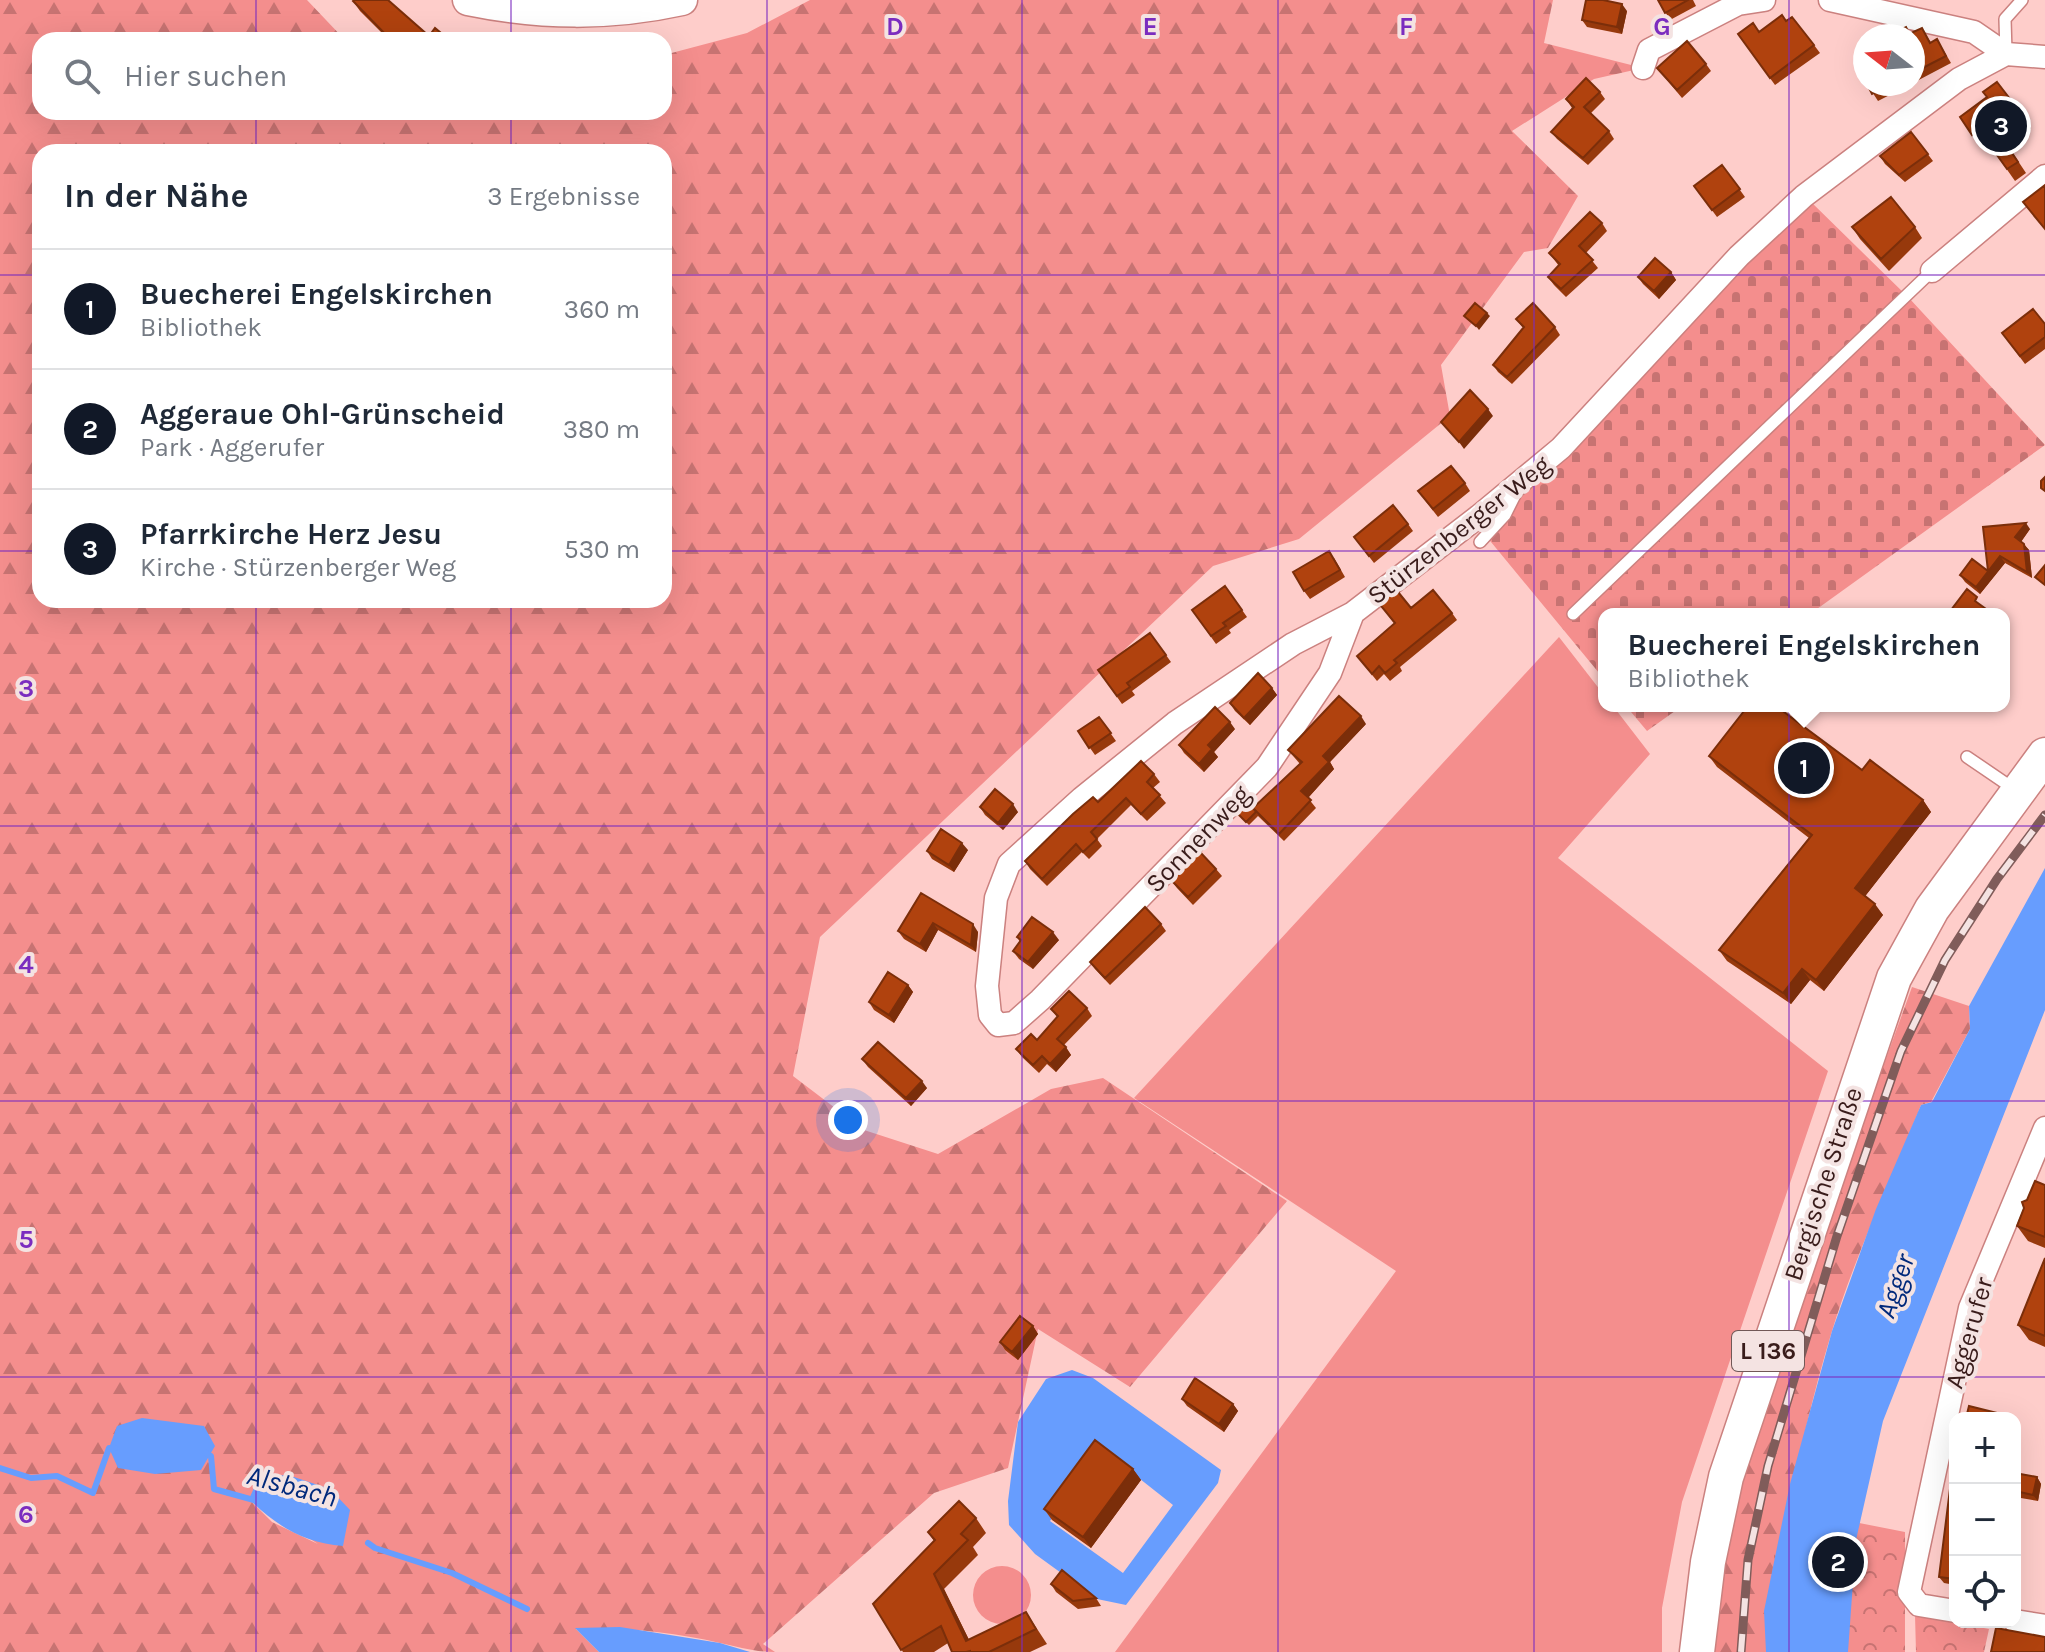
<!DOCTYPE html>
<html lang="de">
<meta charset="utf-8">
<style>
:root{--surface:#fff;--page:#f2f2f3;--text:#1f2937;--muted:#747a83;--line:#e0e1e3;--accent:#111827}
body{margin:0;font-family:Karla,sans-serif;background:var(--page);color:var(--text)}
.controls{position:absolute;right:24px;bottom:24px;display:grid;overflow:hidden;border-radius:16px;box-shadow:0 8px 32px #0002}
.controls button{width:72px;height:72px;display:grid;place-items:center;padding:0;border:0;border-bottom:2px solid var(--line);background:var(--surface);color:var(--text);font:40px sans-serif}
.compass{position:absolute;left:1853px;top:24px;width:72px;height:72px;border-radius:50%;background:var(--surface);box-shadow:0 8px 32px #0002;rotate:287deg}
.you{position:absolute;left:848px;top:1120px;width:28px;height:28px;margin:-20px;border:6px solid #fff;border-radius:50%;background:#1a73e8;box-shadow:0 0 0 12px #1a73e833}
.badge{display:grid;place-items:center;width:52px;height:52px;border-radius:50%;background:var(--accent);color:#fff;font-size:26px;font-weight:700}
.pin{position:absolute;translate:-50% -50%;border:4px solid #fff;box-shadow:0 2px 8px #0006}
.popup{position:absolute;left:1598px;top:608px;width:412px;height:104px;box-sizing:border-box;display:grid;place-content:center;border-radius:16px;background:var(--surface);filter:drop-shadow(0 2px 6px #0005);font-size:26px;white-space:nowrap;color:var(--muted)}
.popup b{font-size:30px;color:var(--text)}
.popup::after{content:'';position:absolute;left:50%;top:100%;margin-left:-16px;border:16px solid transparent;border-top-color:var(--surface)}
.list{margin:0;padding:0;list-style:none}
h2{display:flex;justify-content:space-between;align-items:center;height:104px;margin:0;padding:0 32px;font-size:34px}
h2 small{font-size:26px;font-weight:400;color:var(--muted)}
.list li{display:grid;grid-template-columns:52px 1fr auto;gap:24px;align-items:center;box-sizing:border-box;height:120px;padding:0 32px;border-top:2px solid var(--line)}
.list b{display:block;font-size:30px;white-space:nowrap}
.list p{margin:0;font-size:26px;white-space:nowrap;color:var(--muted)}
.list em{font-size:26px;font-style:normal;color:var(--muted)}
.icon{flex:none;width:44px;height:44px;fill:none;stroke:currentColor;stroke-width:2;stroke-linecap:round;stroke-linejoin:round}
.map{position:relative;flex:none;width:2045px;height:1652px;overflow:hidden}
.search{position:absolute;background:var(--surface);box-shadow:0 8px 32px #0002;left:32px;top:32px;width:640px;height:88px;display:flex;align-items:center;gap:20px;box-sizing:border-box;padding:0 28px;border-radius:24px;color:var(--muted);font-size:30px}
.panel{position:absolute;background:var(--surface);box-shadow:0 8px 32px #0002;left:32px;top:144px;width:640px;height:464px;border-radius:24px}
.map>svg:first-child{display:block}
.green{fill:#f48e8d}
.forest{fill:url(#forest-firs);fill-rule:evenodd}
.cemetery{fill:url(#cemetery-stones)}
.park{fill:url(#park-crowns)}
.water{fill:#679dfe;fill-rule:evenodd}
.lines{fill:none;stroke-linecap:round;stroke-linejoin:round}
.stream{stroke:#679dfe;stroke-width:6}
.lane-casing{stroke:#cb817f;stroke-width:14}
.street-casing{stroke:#cb817f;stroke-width:25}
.secondary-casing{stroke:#cb817f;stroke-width:33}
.primary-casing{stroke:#cb817f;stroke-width:37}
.lane{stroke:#fff;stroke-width:11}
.street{stroke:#fff;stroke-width:22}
.secondary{stroke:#fff;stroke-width:30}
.primary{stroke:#fff;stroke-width:34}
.rail-casing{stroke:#805c5a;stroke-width:9}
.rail{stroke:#f4e3e2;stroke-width:6;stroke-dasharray:18;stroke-linecap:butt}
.wall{fill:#97390c}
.shaded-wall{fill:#7b2e0a}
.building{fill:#b0420e;stroke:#7b2e0a;stroke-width:2}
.grid{fill:none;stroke:#7b2cbf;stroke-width:2;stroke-opacity:0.55}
.labels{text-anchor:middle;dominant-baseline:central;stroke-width:8;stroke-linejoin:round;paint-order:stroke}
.shield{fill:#f4e3e2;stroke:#715857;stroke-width:2}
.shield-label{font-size:24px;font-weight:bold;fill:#391c1b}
.street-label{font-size:26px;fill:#391c1b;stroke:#f4e3e2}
.water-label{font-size:28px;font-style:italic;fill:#00297b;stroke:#f4e3e2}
.grid-label{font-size:26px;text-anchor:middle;font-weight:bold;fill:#7b2cbf;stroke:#f4e3e2;stroke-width:8;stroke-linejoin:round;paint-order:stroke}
</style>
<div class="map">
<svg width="2045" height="1652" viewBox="0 0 2045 1652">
<defs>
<pattern id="forest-firs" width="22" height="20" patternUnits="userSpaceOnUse" patternTransform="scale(2)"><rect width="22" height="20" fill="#f48e8d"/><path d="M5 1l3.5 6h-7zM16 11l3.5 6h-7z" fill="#c77372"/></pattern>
<pattern id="cemetery-stones" width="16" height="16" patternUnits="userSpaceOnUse" patternTransform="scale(2)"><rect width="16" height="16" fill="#f48e8d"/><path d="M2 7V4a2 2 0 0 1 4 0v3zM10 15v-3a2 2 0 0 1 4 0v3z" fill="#c77372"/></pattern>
<pattern id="park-crowns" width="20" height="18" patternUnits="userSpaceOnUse" patternTransform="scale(2)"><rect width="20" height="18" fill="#f48e8d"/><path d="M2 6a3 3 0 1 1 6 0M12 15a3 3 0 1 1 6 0" fill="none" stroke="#c77372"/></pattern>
</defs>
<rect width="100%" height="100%" fill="#fecdca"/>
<path class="green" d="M1559,637L1604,695V706H1613L1650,754L1558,858L1828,1071L1682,1502L1662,1608V1652H1115L1396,1271L1134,1098Z
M973 1595a29 29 0 1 1 58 0a29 29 0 1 1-58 0Z"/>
<path class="forest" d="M0,0H307L345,40H40V112H664V55L747,33L810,0H1553L1544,43L1643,68L1594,79L1512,131L1578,196L1548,248L1524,252L1441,365L1450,416L1299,539L1213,566L820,937L793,1076L864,1130L938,1154L1051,1089L1103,1078L1287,1201L1130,1387L1038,1329L1008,1468L934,1493L763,1644L775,1652C754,1652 739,1647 720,1643C672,1632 624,1627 576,1629L599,1652H0ZM40,152H664V600H40ZM249,1499L318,1544L272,1522Z
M1912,987L1969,1006L1970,1029L1931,1102L1921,1105C1891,1180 1856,1253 1832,1331C1800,1437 1780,1543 1766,1652H1709L1740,1462Z"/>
<path class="cemetery" d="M1808,199L1909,298L2045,445L1810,614H1604V679L1477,525Z
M1626,706H1682L1647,731Z"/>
<path class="park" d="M1783,1508L1905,1532V1652H1764L1776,1538Z
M1915,1615L1989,1629L1984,1652H1916Z"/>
<path class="water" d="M2045,868V1010L1883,1421L1856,1540L1848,1652H1766L1764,1611L1790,1484L1832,1331L1876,1209L1921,1105L1932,1102L1970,1029L1969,1006Z
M1072,1370L1093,1378L1221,1470L1218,1483L1126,1605L1097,1599L1035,1554L1009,1525L1008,1501L1018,1422L1046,1379ZM1102,1449L1173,1505L1123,1573L1050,1521Z
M142,1418L204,1426L215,1446L201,1470L155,1474L118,1468L109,1448L117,1426Z
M288,1475L330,1489L350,1510L343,1546C305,1543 276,1526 249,1499L259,1477Z
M620,1627L720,1643L750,1652H599L575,1628Z"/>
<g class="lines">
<path class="stream" d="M206,1453L211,1456L214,1489L257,1501
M0,1468L31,1478L57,1476L93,1493L109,1448H115
M368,1543L375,1548L452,1573L527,1609"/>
<defs>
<path id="lane" d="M2006,53L2005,19L2022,0
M1480,542L1505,515L1517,491
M1573,614L1932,271
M1967,757L2014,789"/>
<path id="street" d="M1830,0L1974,32L2006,54L2045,57
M1643,68L1649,50L1738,4L1764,0
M1932,271L2045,176
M1353,613L1330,673L1267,767L1040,1000L1014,1023L998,1025L990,1015L987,986L996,898L1009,864L1082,798L1175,723L1293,644L1353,613L1479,516L1561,448L1739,256L1804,196L1959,79L2006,54
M1955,1611L1919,1605L1909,1592L1970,1308L2045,1128
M2015,1621L2045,1626"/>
<path id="secondary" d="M468,0C541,15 609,16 682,0"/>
<path id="primary" d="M1697,1652L1708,1562L1726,1477L1894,978L1932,909L2045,755"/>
</defs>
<use href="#lane" class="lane-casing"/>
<use href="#street" class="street-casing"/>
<use href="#secondary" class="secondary-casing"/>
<use href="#primary" class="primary-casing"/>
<use href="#lane" class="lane"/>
<use href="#street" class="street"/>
<use href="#secondary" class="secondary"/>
<use href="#primary" class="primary"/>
<defs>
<path id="rail" d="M1741,1652L1748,1560L1768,1466L1837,1236L1901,1051L1945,960L1997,879L2045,815"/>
</defs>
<use href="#rail" class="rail-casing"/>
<use href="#rail" class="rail"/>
</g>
<path class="wall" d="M1658,0H1693L1696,6L1670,20Z
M353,1L392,4L429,36L448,40H389L360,11Z
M1627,11L1622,34L1587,27L1582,20Z
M1786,21L1814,45L1820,53L1775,85L1738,34L1759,32Z
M1922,28L1931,43L1937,39L1951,63L1913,83V36L1910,33Z
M1706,64L1711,71L1682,98L1657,68Z
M1997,82L2031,128L2010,149L2026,173L2015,181L1987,141L1980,146L1960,117L1987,97Z
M1867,84H1911L1878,101Z
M1600,92L1605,99L1591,113L1609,131L1614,139L1588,165L1557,139L1551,132L1572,108L1566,99Z
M1911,132L1933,161L1905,182L1885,164L1880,156Z
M1722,165L1745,197L1717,217L1694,186Z
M1602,223L1607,231L1586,253L1598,268L1566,297L1554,285L1548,277L1559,266L1549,253Z
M1852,227H1915L1922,238L1889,271L1860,239Z
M1671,272L1676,280L1659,299L1643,284L1638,277Z
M1516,319L1555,327L1560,335L1512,384L1498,372L1493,365L1523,328Z
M2045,324V349L2025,364L2002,333Z
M1465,483L1470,491L1438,517L1424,499Z
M1408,524L1413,531L1374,563L1354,537Z
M1983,527L2030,529L2021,542L2029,550L2032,578L2005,563L1980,594L1965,582L1960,575L1988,571Z
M1334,558L1345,577L1310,599L1304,591Z
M1225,586L1247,617L1229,630L1231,633L1216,644L1192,610Z
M1377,601L1411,608L1452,613L1457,620L1400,667L1402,671L1390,681L1384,674L1377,681L1357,656L1395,624Z
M1150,633L1171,662L1132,691L1135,695L1122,704L1098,670Z
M1272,688L1277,695L1250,725L1235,711L1230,703Z
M1099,717L1116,741L1095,755L1078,731Z
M1366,724L1330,762L1334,769L1308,798L1316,808L1284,841L1258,816L1249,825L1236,812L1255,806L1300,764L1288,750Z
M1235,729L1214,752L1218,757L1204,772L1184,753L1179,745Z
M1709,756L1862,770L1923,800L1931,812L1865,896L1883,915L1824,991L1810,980L1791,1004L1727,961L1719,950L1809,838L1717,767Z
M1154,774L1160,782L1153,788L1166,803L1147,821L1131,805L1097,839L1102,846L1089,859L1082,852L1047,886L1030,869L1025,861L1098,802Z
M980,807L1018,812L1003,830L985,815Z
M968,850L954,872L932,859L927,851Z
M1216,869L1222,876L1193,905L1177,888L1171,880Z
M921,893L978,932L976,952L938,930L926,952L904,939L898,931Z
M1161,924L1166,931L1110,985L1095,969L1090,962Z
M1017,937L1059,940L1033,969L1019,959L1013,951L1020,942Z
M908,985L913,992L894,1023L874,1010L869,1002Z
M1087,1008L1092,1016L1064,1045L1071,1055L1056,1072L1047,1064L1039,1073L1022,1057L1016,1049L1037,1040L1057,1017L1051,1009Z
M862,1059L927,1088L911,1106L868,1067Z
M2045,1185V1248L2028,1241L2017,1226L2027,1200Z
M2045,1258V1347L2029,1340L2018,1325Z
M1033,1326L1038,1334L1018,1360L1005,1350L1000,1342Z
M1182,1399L1233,1404L1238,1411L1224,1432L1187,1406Z
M1955,1468V1585L1944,1583L1939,1577Z
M1133,1469L1141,1480L1091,1548L1052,1520L1044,1509Z
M2015,1473L2037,1477L2041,1484L2038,1501L2015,1497Z
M976,1518L986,1533L973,1547L978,1555L944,1589L969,1640L1026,1612L1047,1644L1030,1652H952L948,1643L934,1652H903L873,1604L934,1541L928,1532Z
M1051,1584L1096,1598L1101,1606L1078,1609L1056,1592Z"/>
<path class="shaded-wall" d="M1622,4L1627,11L1622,34L1617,27Z
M1671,272L1676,280L1659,299L1654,291Z
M1487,313L1490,316L1479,330L1476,326Z
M1488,409L1493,416L1464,449L1459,442Z
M2026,523L2030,529L2020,543L2015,537Z
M2024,544L2029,550L2032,578L2027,572Z
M2000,556L2005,563L1980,594L1976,587Z
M1272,688L1277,695L1250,725L1244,718Z
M1361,716L1366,724L1330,762L1334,769L1307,799L1301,791L1323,756Z
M1230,722L1235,729L1214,752L1218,757L1204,772L1199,764L1208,745Z
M1923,800L1931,812L1863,899L1855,888Z
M1013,804L1018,812L1003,830L998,823Z
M962,843L968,850L954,872L949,865Z
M1875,904L1883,915L1824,991L1816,980Z
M933,923L938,930L926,952L920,944Z
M973,924L978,932L976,952L971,945Z
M1053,932L1059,940L1033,969L1028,962Z
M1802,969L1810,980L1791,1004L1783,993Z
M908,985L913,992L894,1023L889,1015Z
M1066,1047L1071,1055L1056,1072L1050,1064Z
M922,1081L927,1088L911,1106L906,1098Z
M1033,1326L1038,1334L1018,1360L1012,1352Z
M1233,1404L1238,1411L1224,1432L1219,1424Z
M1133,1469L1141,1480L1091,1548L1083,1537Z
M2037,1477L2041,1484L2038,1501L2033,1495Z
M934,1574L944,1589L975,1652L966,1641Z"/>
<path class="building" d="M354,0H388L429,36L435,28L447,38L446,40H391L353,1Z
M1586,0H1603L1622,4L1617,27L1582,20Z
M1658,0H1688L1665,13Z
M1782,15L1786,21L1792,17L1814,45L1770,78L1738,34L1753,23L1759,32Z
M1906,27L1909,34L1922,28L1930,43L1937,39L1946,56L1913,73V36H1893L1892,34Z
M1687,41L1706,64L1677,90L1657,68Z
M1865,57V79L1856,62Z
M1586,78L1600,92L1584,107L1609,131L1583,158L1551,132L1574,107L1566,99Z
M1997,82L2023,116L2002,138L2018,162L2007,169L1979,130L1972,135L1960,117L1987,97L1983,92Z
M1867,84H1891L1872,94Z
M1911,132L1928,154L1899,175L1880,156Z
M1722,165L1740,189L1712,210L1694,186Z
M2045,185V229L2023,202Z
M1891,197L1915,227L1881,259L1852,227Z
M1590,212L1602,223L1579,246L1593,260L1561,289L1548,277L1560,264L1549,253Z
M1655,258L1671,272L1654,291L1638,277Z
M1475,303L1487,313L1476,326L1464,316Z
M1533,303L1555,327L1507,377L1493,365L1524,327L1516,319Z
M2033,309L2045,324V337L2020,356L2002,333Z
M1470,390L1488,409L1459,442L1441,422Z
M1451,466L1465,483L1433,509L1418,491Z
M2045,477V491L2041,488V481Z
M1393,505L1408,524L1369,556L1354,537Z
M2026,523L2015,537L2024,544L2027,572L2000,556L1976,587L1960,575L1972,559L1988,571L1983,527Z
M1329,551L1340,570L1304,591L1293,572Z
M2045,565V585L2035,577Z
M1225,586L1242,610L1223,623L1226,626L1211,636L1192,610Z
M1394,587L1411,608L1433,590L1452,613L1394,660L1397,663L1385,673L1379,666L1372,674L1357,656L1395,623L1377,601Z
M1967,589L1977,597L1975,601L1993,614H1948Z
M1150,633L1166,655L1127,683L1130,687L1117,696L1098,670Z
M1258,673L1272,688L1244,718L1230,703Z
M1339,696L1361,716L1323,756L1329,762L1301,791L1311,800L1279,834L1253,808L1302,762L1288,750Z
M1748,706H1776L1862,770L1870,760L1923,800L1855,888L1875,904L1816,980L1802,969L1783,993L1719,950L1812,835L1709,756Z
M1215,707L1230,722L1208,745L1212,749L1199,764L1179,745Z
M1099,717L1111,733L1089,748L1078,731Z
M1141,761L1154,774L1147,782L1160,795L1141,814L1126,798L1091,832L1097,839L1083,852L1076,844L1042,879L1025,861L1073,814L1093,797L1098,802Z
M995,789L1013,804L998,823L980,807Z
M1248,800L1255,806L1253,808L1256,812L1246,822L1236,812Z
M941,829L962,843L949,865L927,851Z
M1200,852L1216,869L1188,897L1171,880Z
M921,893L973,924L971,945L933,923L920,944L898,931Z
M1145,907L1161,924L1105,978L1090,962Z
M1032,917L1053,932L1028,962L1013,951L1021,940L1017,937Z
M888,972L908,985L889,1015L869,1002Z
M1069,991L1087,1008L1057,1039L1066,1047L1050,1064L1042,1056L1033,1065L1016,1049L1031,1034L1037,1040L1058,1016L1051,1009Z
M878,1042L922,1081L906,1098L862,1059Z
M2035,1181L2045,1185V1237L2017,1226L2024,1208L2022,1202L2027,1200Z
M2045,1258V1336L2018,1325Z
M1020,1316L1033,1326L1012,1352L1000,1342Z
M1195,1378L1233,1404L1219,1424L1182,1399Z
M1969,1406L2005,1415L2004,1418H1966Z
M1095,1440L1133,1469L1083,1537L1044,1509Z
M1955,1468V1579L1939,1577L1950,1489Z
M2015,1473L2037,1477L2033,1495L2015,1491Z
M959,1501L976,1518L961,1534L968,1540L934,1574L966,1641L1026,1612L1036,1629L989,1652H970V1651L966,1652H952L941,1626L901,1650L873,1604L935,1540L928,1532Z
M1062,1570L1096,1598L1073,1601L1051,1584Z
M1996,1628L2045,1637V1652H1991Z"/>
<path class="grid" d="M256,0V40M511,0V40M767,0V1652M1022,0V1652M1278,0V1652M1534,0V1652M1789,0V1652M256,112V152M511,112V152M0,275H40M664,275H2045M0,551H40M664,551H2045M256,600V1652M511,600V1652M0,826H2045M0,1101H2045M0,1377H2045"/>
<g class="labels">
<rect class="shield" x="1732" y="1331" width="72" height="40" rx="6"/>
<g class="shield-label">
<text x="1768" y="1351">L 136</text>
</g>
<g class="street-label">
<text transform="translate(1459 530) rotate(-38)">Stürzenberger Weg</text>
<text transform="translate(1198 839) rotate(-46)">Sonnenweg</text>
<text transform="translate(1823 1184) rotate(-72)">Bergische Straße</text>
<text transform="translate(1969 1333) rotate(-74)">Aggerufer</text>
</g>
<g class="water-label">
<text transform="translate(1895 1286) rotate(-71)">Agger</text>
<text transform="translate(292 1486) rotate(15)">Alsbach</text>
</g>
</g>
<g class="grid-label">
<text x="895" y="35">D</text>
<text x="1150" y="35">E</text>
<text x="1406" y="35">F</text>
<text x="1662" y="35">G</text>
<text x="26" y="697">3</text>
<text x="26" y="973">4</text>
<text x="26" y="1248">5</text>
<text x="26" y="1523">6</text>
</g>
</svg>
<div class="controls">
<button>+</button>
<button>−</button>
<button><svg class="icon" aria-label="locate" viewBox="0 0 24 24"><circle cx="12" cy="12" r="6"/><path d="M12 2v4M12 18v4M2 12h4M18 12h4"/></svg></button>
</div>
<svg class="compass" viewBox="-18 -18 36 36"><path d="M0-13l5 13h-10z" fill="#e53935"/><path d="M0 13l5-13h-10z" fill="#747a83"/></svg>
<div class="you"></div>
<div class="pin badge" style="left:1804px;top:768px">1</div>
<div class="popup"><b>Buecherei Engelskirchen</b>Bibliothek</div>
<div class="pin badge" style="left:1838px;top:1562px">2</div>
<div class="pin badge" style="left:2001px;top:126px">3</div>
<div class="search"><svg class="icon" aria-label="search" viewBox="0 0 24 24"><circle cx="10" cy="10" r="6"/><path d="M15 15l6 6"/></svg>Hier suchen</div>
<section class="panel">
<h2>In der Nähe<small>3 Ergebnisse</small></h2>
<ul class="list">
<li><span class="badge">1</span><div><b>Buecherei Engelskirchen</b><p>Bibliothek</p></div><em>360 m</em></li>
<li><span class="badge">2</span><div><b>Aggeraue Ohl-Grünscheid</b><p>Park · Aggerufer</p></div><em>380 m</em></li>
<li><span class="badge">3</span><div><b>Pfarrkirche Herz Jesu</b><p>Kirche · Stürzenberger Weg</p></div><em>530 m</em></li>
</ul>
</section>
</div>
